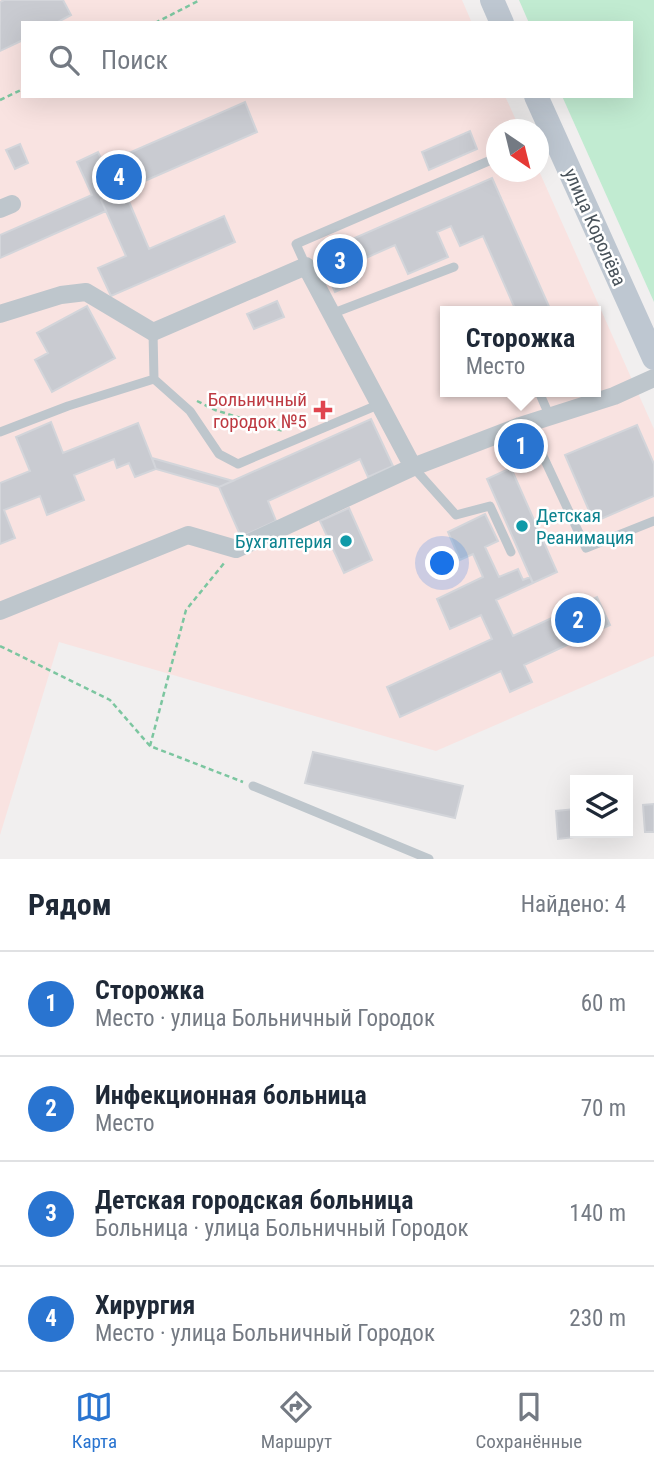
<!DOCTYPE html>
<html lang="ru">
<meta charset="utf-8">
<style>
:root{--surface:#fff;--page:#f6f6f7;--text:#1f2937;--muted:#747a83;--line:#e0e1e3;--accent:#2974d0}
body{margin:0;font-family:"Roboto Condensed",sans-serif;background:var(--page);color:var(--text)}
.controls{position:absolute;right:21px;bottom:21px;display:grid;overflow:hidden;border-radius:0px;box-shadow:0 7px 28px #0002}
.controls button{width:63px;height:63px;display:grid;place-items:center;padding:0;border:0;border-bottom:2px solid var(--line);background:var(--surface);color:var(--text);font:35px sans-serif}
.compass{position:absolute;left:486px;top:119px;width:63px;height:63px;border-radius:50%;background:var(--surface);box-shadow:0 7px 28px #0002;rotate:145deg}
.you{position:absolute;left:443px;top:564px;width:24px;height:24px;margin:-18px;border:5px solid #fff;border-radius:50%;background:#1a73e8;box-shadow:0 0 0 10px #1a73e833}
.badge{display:grid;place-items:center;width:46px;height:46px;border-radius:50%;background:var(--accent);color:#fff;font-size:23px;font-weight:700}
.pin{position:absolute;translate:-50% -50%;border:4px solid #fff;box-shadow:0 2px 7px #0006}
.popup{position:absolute;left:440px;top:306px;width:161px;height:91px;box-sizing:border-box;display:grid;place-content:center;border-radius:0px;background:var(--surface);filter:drop-shadow(0 2px 5px #0005);font-size:23px;white-space:nowrap;color:var(--muted)}
.popup b{font-size:26px;color:var(--text)}
.popup::after{content:'';position:absolute;left:50%;top:100%;margin-left:-14px;border:14px solid transparent;border-top-color:var(--surface)}
.list{margin:0;padding:0;list-style:none}
h2{display:flex;justify-content:space-between;align-items:center;height:91px;margin:0;padding:0 28px;font-size:30px}
h2 small{font-size:23px;font-weight:400;color:var(--muted)}
.list li{display:grid;grid-template-columns:46px 1fr auto;gap:21px;align-items:center;box-sizing:border-box;height:105px;padding:0 28px;border-top:2px solid var(--line)}
.list b{display:block;font-size:26px;white-space:nowrap}
.list p{margin:0;font-size:23px;white-space:nowrap;color:var(--muted)}
.list em{font-size:23px;font-style:normal;color:var(--muted)}
.icon{flex:none;width:38px;height:38px;fill:none;stroke:currentColor;stroke-width:2;stroke-linecap:round;stroke-linejoin:round}
.map{position:relative;flex:none;width:654px;height:859px;overflow:hidden}
.search{position:absolute;background:var(--surface);box-shadow:0 7px 28px #0002;left:21px;right:21px;top:21px;height:77px;display:flex;align-items:center;gap:18px;box-sizing:border-box;padding:0 24px;border-radius:0px;color:var(--muted);font-size:26px}
.sheet{height:511px;background:var(--surface)}
nav{display:flex;justify-content:space-around;align-items:center;box-sizing:border-box;height:98px;border-top:2px solid var(--line);background:var(--surface);font-size:19px;color:var(--muted)}
nav a{display:grid;justify-items:center;gap:4px}
nav .on{color:var(--accent)}
.map>svg:first-child{display:block}
.medical{fill:#f9e3e1;fill-rule:evenodd}
.green{fill:#c1ebd1}
.building{fill:#c9cbd1;stroke:#d3d5da;stroke-width:2}
.lines{fill:none;stroke-linecap:round;stroke-linejoin:round}
.path{stroke:#7cc6a0;stroke-width:2.5;stroke-dasharray:5 3.5;stroke-linecap:butt}
.lane{stroke:#bec6cc;stroke-width:9}
.street{stroke:#bec6cc;stroke-width:18}
.secondary{stroke:#bec7d1;stroke-width:24}
.health-dot{fill:#e0444e;stroke:#fff;stroke-width:2.5}
.culture-dot{fill:#0f9aa8;stroke:#fff;stroke-width:2.5}
.labels{text-anchor:middle;dominant-baseline:central;stroke-width:5;stroke-linejoin:round;paint-order:stroke}
.street-label{font-size:19px;fill:#48525a;stroke:#fff}
.health-label{font-size:19px;fill:#be3a42;stroke:#fff;text-anchor:end}
.culture-label{font-size:19px;fill:#0d838f;stroke:#fff;text-anchor:start}
</style>
<div class="map">
<svg width="654" height="859" viewBox="0 0 654 859">
<rect width="100%" height="100%" fill="#f1efef"/>
<path class="medical" d="M0,0H462L472,23H23V96H505L520,129L496,130V172L539,171L654,429V656L436,751L59,642L0,835ZM446,311H596V392H446Z"/>
<path class="green" d="M519,0H654V302L562,96H631V23H529Z"/>
<path class="building" d="M4,0H63L71,15L56,23H23V40L0,51V2Z
M245,102L257,132L101,200L106,211L0,258V235L92,195L77,162L98,152L104,164Z
M470,131L477,149L429,170L422,152Z
M20,144L28,163L15,169L6,150Z
M492,178L551,311H516L483,236L460,246L451,226L437,232L448,257L408,274L395,245L350,265L357,282L335,292L318,254Z
M124,190L149,249L224,216L235,242L111,296L98,268L126,256L101,200Z
M277,301L284,317L254,329L247,314Z
M87,306L115,358L52,392L35,360L48,353L37,333Z
M371,419L393,466L368,477L360,459L268,501L276,521L241,537L219,487Z
M51,422L63,453L138,423L156,469L135,477L129,463L117,468L114,459L74,475L84,500L47,515L40,496L4,510L15,538L0,544V483L30,471L16,437Z
M637,425L654,464V496L594,522L565,455Z
M525,437L530,450L518,455L513,442Z
M152,458L233,481L219,487L156,469Z
M511,468L557,572L533,583L487,479Z
M349,508L372,560L344,573L320,521Z
M485,514L498,541L485,547L499,577L518,569L523,580L530,577L533,583L496,600L513,636L597,597L610,625L524,665L532,682L510,692L501,671L400,717L387,687L492,639L481,615L450,629L437,599L483,577L473,554L460,560L448,532Z
M313,752L463,786L455,818L305,783Z
M654,804V832H645L643,805Z
M575,809V833L602,834L558,839L556,811Z"/>
<g class="lines">
<path class="path" d="M155,23L200,0
M0,100L23,89
M197,401L215,410L283,431
M0,646L110,700L150,746L243,782
M150,746L186,610L225,562"/>
<path class="lane" d="M306,266L296,244L491,160
M331,314L454,267
M153,332L154,379L190,411L219,454L238,464L380,404
M539,392L550,417
M528,424L586,548L654,521
M0,432L68,406L154,379
M413,467L456,515L490,506L511,552
M253,786L429,859"/>
<path class="street" d="M0,209L12,204
M0,314L61,295L86,292L153,332L306,266L413,467L520,426L614,396L654,378
M0,611L188,535L236,549L413,467"/>
<path class="secondary" d="M492,0L502,23
M536,96L654,358"/>
</g>
<path class="health-dot" d="M319.5 399.5h7v7h7v7h-7v7h-7v-7h-7v-7h7z"/>
<g class="culture-dot">
<circle cx="522" cy="526" r="7"/>
<circle cx="346" cy="541" r="7"/>
</g>
<g class="labels">
<g class="street-label">
<text transform="translate(595 227) rotate(66)">улица Королёва</text>
</g>
<g class="health-label">
<text x="307" y="399">Больничный<tspan x="307" dy="22">городок №5</tspan></text>
</g>
<g class="culture-label">
<text x="536" y="515">Детская<tspan x="536" dy="22">Реанимация</tspan></text>
<text x="332" y="541" text-anchor="end">Бухгалтерия</text>
</g>
</g>
</svg>
<div class="controls">
<button><svg class="icon" aria-label="layers" viewBox="0 0 24 24"><path d="M12 4l9 5-9 5-9-5zM3 14l9 5 9-5"/></svg></button>
</div>
<svg class="compass" viewBox="-18 -18 36 36"><path d="M0-13l5 13h-10z" fill="#e53935"/><path d="M0 13l5-13h-10z" fill="#747a83"/></svg>
<div class="you"></div>
<div class="pin badge" style="left:521px;top:446px">1</div>
<div class="popup"><b>Сторожка</b>Место</div>
<div class="pin badge" style="left:578px;top:620px">2</div>
<div class="pin badge" style="left:340px;top:261px">3</div>
<div class="pin badge" style="left:119px;top:177px">4</div>
<div class="search"><svg class="icon" aria-label="search" viewBox="0 0 24 24"><circle cx="10" cy="10" r="6"/><path d="M15 15l6 6"/></svg>Поиск</div>
</div>
<section class="sheet">
<h2>Рядом<small>Найдено: 4</small></h2>
<ul class="list">
<li><span class="badge">1</span><div><b>Сторожка</b><p>Место · улица Больничный Городок</p></div><em>60 m</em></li>
<li><span class="badge">2</span><div><b>Инфекционная больница</b><p>Место</p></div><em>70 m</em></li>
<li><span class="badge">3</span><div><b>Детская городская больница</b><p>Больница · улица Больничный Городок</p></div><em>140 m</em></li>
<li><span class="badge">4</span><div><b>Хирургия</b><p>Место · улица Больничный Городок</p></div><em>230 m</em></li>
</ul>
</section>
<nav>
<a class="on"><svg class="icon" aria-label="map" viewBox="0 0 24 24"><path d="M3 6l6-2 6 2 6-2v14l-6 2-6-2-6 2zM9 4v14M15 6v14"/></svg>Карта</a>
<a><svg class="icon" aria-label="directions" viewBox="0 0 24 24"><path d="M12 3l9 9-9 9-9-9zM9 14v-3h6M13 9l2 2-2 2"/></svg>Маршрут</a>
<a><svg class="icon" aria-label="saved" viewBox="0 0 24 24"><path d="M7 4h10v16l-5-4-5 4z"/></svg>Сохранённые</a>
</nav>
